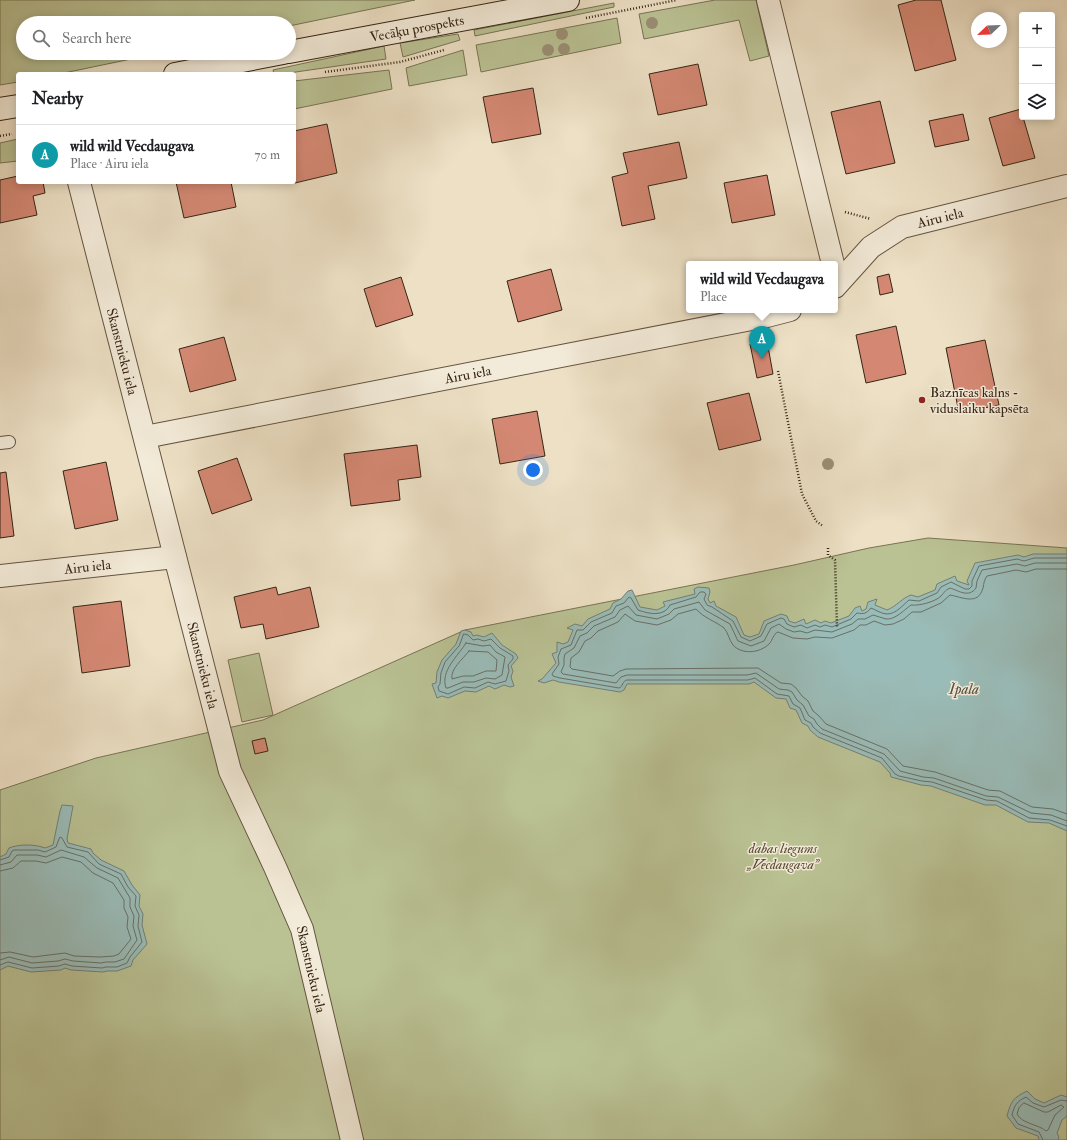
<!DOCTYPE html>
<meta charset="utf-8">
<style>
:root{--surface:#fff;--page:#f6f6f6;--text:#202124;--muted:#757577;--line:#e0e0e0;--accent:#0b8043}
body{margin:0;font-family:"IM FELL Double Pica",serif;background:var(--page);color:var(--text)}
.controls{position:absolute;right:12px;top:12px;display:grid;overflow:hidden;border-radius:4px;box-shadow:0 2px 10px #0003}
.controls button{width:36px;height:36px;display:grid;place-items:center;padding:0;border:0;border-bottom:1px solid var(--line);background:var(--surface);color:var(--text);font:20px sans-serif}
.compass{position:absolute;left:971px;top:12px;width:36px;height:36px;border-radius:50%;background:var(--surface);box-shadow:0 2px 10px #0003;rotate:247deg}
.you{position:absolute;left:533px;top:470px;width:14px;height:14px;margin:-10px;border:3px solid #fff;border-radius:50%;background:#1a73e8;box-shadow:0 0 0 6px #1a73e833}
.badge{display:grid;place-items:center;width:26px;height:26px;border-radius:50%;background:var(--accent);color:#fff;font-size:13px;font-weight:700}
.pin{position:absolute;translate:-50% -33px;filter:drop-shadow(0 1px 2px #0008)}
.pin::after{content:'';position:absolute;top:21px;width:14px;height:12px;background:inherit;clip-path:polygon(0 0,100% 0,50% 100%)}
.popup{position:absolute;left:686px;top:261px;width:152px;height:52px;box-sizing:border-box;display:grid;place-content:center;border-radius:4px;background:var(--surface);filter:drop-shadow(0 1px 3px #0005);font-size:13px;white-space:nowrap;color:var(--muted)}
.popup b{font-size:15px;color:var(--text)}
.popup::after{content:'';position:absolute;left:50%;top:100%;margin-left:-8px;border:8px solid transparent;border-top-color:var(--surface)}
.list{margin:0;padding:0;list-style:none}
h2{display:flex;justify-content:space-between;align-items:center;height:52px;margin:0;padding:0 16px;font-size:17px}
h2 small{font-size:13px;font-weight:400;color:var(--muted)}
.list li{display:grid;grid-template-columns:26px 1fr auto;gap:12px;align-items:center;box-sizing:border-box;height:60px;padding:0 16px;border-top:1px solid var(--line)}
.list b{display:block;font-size:15px;white-space:nowrap}
.list p{margin:0;font-size:13px;white-space:nowrap;color:var(--muted)}
.list em{font-size:13px;font-style:normal;color:var(--muted)}
.icon{flex:none;width:22px;height:22px;fill:none;stroke:currentColor;stroke-width:2;stroke-linecap:round;stroke-linejoin:round}
.map{position:relative;flex:none;width:1067px;height:1140px;overflow:hidden}
.search{position:absolute;background:var(--surface);box-shadow:0 2px 10px #0003;left:16px;top:16px;width:280px;height:44px;display:flex;align-items:center;gap:10px;box-sizing:border-box;padding:0 14px;border-radius:22px;color:var(--muted);font-size:15px}
.panel{position:absolute;background:var(--surface);box-shadow:0 2px 10px #0003;left:16px;top:72px;width:280px;height:112px;border-radius:4px}
.map>svg:first-child{display:block}
.green{fill:#bac294;stroke:#787454}
.water{fill:#9abcb8;stroke:#728076}
.lines{fill:none;stroke-linecap:round;stroke-linejoin:round}
.shore{stroke:#687066;stroke-width:1}
.building{fill:#d48873;stroke:#372514}
.service-casing{stroke:#645440;stroke-width:14}
.minor-casing{stroke:#645440;stroke-width:24}
.secondary-casing{stroke:#372514;stroke-width:24}
.path{stroke:#372514;stroke-width:2.5;stroke-dasharray:1 2;stroke-linecap:butt}
.service{stroke:#f3ebd9;stroke-width:12}
.minor{stroke:#f3ebd9;stroke-width:22}
.secondary{stroke:#f3ebd9;stroke-width:22}
.tree{fill:#9b8f75}
.poi-dot{fill:#8f2418;stroke:#f3ebd9;stroke-width:1.5}
.labels{text-anchor:middle;dominant-baseline:central;stroke-width:3;stroke-linejoin:round;paint-order:stroke}
.street-label{font-size:14px;fill:#372514;stroke:#f3ebd9}
.poi-label{font-size:14px;fill:#372514;stroke:#f3ebd9;text-anchor:start}
.park-label{font-size:14px;font-style:italic;fill:#584c34;stroke:#f3ebd9}
.water-label{font-size:15px;font-style:italic;fill:#555245;stroke:#f3ebd9}
</style>
<div class="map">
<svg width="1067" height="1140" viewBox="0 0 1067 1140">
<rect width="100%" height="100%" fill="#ede0c5"/>
<filter id="stains"><feTurbulence type="fractalNoise" baseFrequency=".005" numOctaves="4"/><feColorMatrix values="0 0 0 0 .2 0 0 0 0 .09 0 0 0 0 .02 0 0 0 .5 -.17"/></filter>
<radialGradient id="worn" r=".72"><stop offset=".6" stop-color="#630" stop-opacity="0"/><stop offset="1" stop-color="#630" stop-opacity=".3"/></radialGradient>
<path class="green" d="M0,0H415L289,26V23H23V53H160L59,74H18V82L0,85Z
M715,0H756L769,56L750,61L739,20L644,39L639,14Z
M614,3V7L475,36L474,30Z
M617,18L621,43L481,72L476,45Z
M458,34L460,40L403,57L400,43Z
M384,46L386,59L282,74H274L273,70Z
M463,50L467,75L409,86L406,68Z
M389,70L392,89L294,109V81Z
M18,139V161L0,163V143Z
M928,538L1067,548V1140H0V790L96,758L263,720L465,630L794,565L869,548Z
M259,653L273,715L242,722L228,660Z"/>
<path class="water" d="M1033,554H1067V831L1049,823L1028,822L996,805H985L931,786L921,785L891,777L890,773L880,762L818,737L810,730L808,726L802,723L796,710L790,708L786,699L776,698L754,682L749,684H627L624,690L620,692L559,682L553,680L544,683L538,681L542,679L556,663L552,654L557,652V642L563,644L568,642L573,630L567,628L575,624L582,626L588,619L610,609L613,603L621,599L628,591L632,590L640,607L657,610L665,606L663,602L695,594L694,589L698,587L709,588L710,592L708,599L710,603L714,601L716,606L736,617L744,635L750,637L759,634L764,621L781,614L787,616L789,621L795,623L804,619L806,624L815,620L821,623L825,621L831,623L849,616L855,608L860,606L862,611L866,609L868,602L877,599L875,605L887,610C897,606 902,598 911,595L918,597L935,590L937,584L955,576L957,581L969,585L967,581L975,563L1018,555L1024,557Z
M465,630L471,632L473,636L477,635L484,637L492,633L502,645L516,654L518,658L511,666L513,671L511,677L514,686L510,687L504,685L495,689L489,686L476,692L465,691L448,698L442,696L437,698L432,684L436,683L437,672L442,660L456,644L461,631Z
M62,805L73,806L67,839L68,843L91,849L93,853L101,860L124,871L132,885L140,895L139,906L143,914L142,925L147,944L133,960L131,966L117,971H107L103,972L71,970L65,968L61,970L31,972L8,966L0,970V857L6,854L9,848C19,844 35,844 45,848L53,845L60,811Z
M1027,1091L1035,1099L1044,1103L1061,1095L1067,1097V1116L1062,1120L1057,1133L1059,1137L1058,1140H1039L1038,1136L1016,1128L1007,1116C1011,1101 1013,1098 1027,1091Z"/>
<g class="lines">
<path class="shore" d="M1067,558H1034L1024,561L1017,559L979,566L972,581V586L969,589H965L951,582L941,587L937,593L919,601L909,600C903,605 896,614 887,614C882,614 876,610 871,608C866,614 864,614 857,613L851,619L832,627L825,625L820,627L815,625L807,628L801,625L794,627L787,624L784,619L781,618L767,624L761,636L750,641L741,637L733,621L712,607L707,605L704,599L706,594L704,592H700L696,597L670,605C664,617 649,614 638,610L631,598L629,597L624,603L616,606L612,613L591,622L583,630H577L571,645L561,649L558,657L559,664L552,674L553,676L560,678L619,688C623,687 622,681 627,680H748L755,678L777,694L789,696L793,704L800,708L805,720L811,723L813,727L820,733L882,758L895,774L899,776L922,781L932,782L986,800L997,801L1029,818L1050,820L1067,826
M1067,563H1035L1025,566L1017,564L982,570L977,581L976,588C969,598 959,591 950,588C944,591 945,592 941,596C935,602 919,606 911,605C904,610 895,620 886,619C882,618 877,616 873,615L865,619H858L852,624L832,632L815,630L807,633L800,631L794,632L786,629L779,624L771,628L764,641L751,646L738,641L730,624L705,610L699,602L674,609L669,614L657,619L636,615L628,606L620,610L615,617L594,626L587,633L580,636L574,648L565,654L564,658V665L561,672L563,674L616,683L621,677L627,675H747L756,673L779,689L788,690L792,692L797,700L803,705L809,716L814,719L817,724L822,729L884,754L900,771L923,777L934,778L986,796L998,797L1031,813L1051,815L1067,821
M1067,569H1036L1026,572L1016,570L987,576C984,580 984,583 983,588C978,606 962,597 950,595L941,603L921,612H912L904,619L893,624L885,625L874,621L866,625H860L854,630L832,638L815,637L807,639L793,638L778,632C773,634 773,640 769,644C760,653 742,655 733,645C729,640 728,632 724,628C715,621 704,618 696,609L678,614L671,620L657,625L635,621L625,614L618,622L598,631L591,638L585,641L579,652L571,658L570,667L572,669L613,676L620,671L626,669L758,668L781,683L791,684L796,688L802,696L808,701L813,711L818,715L826,724L887,749L903,766L935,772L988,790L1000,791L1032,807L1053,809L1067,814
M464,634L468,635L473,640L478,639L484,641L491,639L500,648L513,656V659L508,665L509,671L506,681L495,684L488,682L475,688L464,687L448,694L439,691L438,687L440,684L441,673L445,662L459,646Z
M466,643L483,646L490,645L496,652L505,657L502,675L495,679L486,678L474,682H463L448,688H446C440,671 458,656 466,643Z
M469,651L488,652L497,660L496,671H486L473,676H463L452,679C450,669 463,659 469,651Z
M0,860L9,857L12,851L14,850H38L45,852L56,847L59,839L60,837L62,838L67,847L88,852L99,864L121,874L128,887L136,896L135,906L139,915L138,926L142,942L130,957L127,963L117,967H106L102,968L72,966L65,964L59,966L32,968L8,962L0,965
M0,865L11,862L17,855H37L46,857L61,850L84,857L97,868L118,878L130,898V907L134,916L133,926L137,940L124,959L115,962H106L101,963L73,961L65,959L58,961L32,963L9,957L0,960
M0,871L13,868L21,861H36L46,863L62,857L81,862L93,873L113,883L124,900V908L128,917L127,927L131,939L119,954L114,956L100,957L74,956L65,953L33,957L10,952L0,953
M1024,1103L1044,1112H1048L1061,1105L1064,1107L1055,1115L1048,1130L1046,1131C1038,1124 1022,1124 1017,1114L1019,1108Z
M1043,1140L1039,1132L1018,1124L1012,1115C1014,1106 1017,1101 1026,1097L1033,1103L1044,1107L1061,1100L1067,1101"/>
</g>
<path class="building" d="M916,0H941L956,60L915,71L898,5Z
M698,64L707,105L658,115L649,74Z
M533,88L541,134L492,143L483,97Z
M880,101L895,163L846,174L831,112Z
M1021,109L1022,117H1023L1035,158L1003,166L989,118Z
M963,114L969,140L935,147L929,121Z
M327,124L337,173L295,183L294,131Z
M679,142L687,178L648,186L655,219L622,226L612,177L628,173L623,153Z
M767,175L775,215L732,223L724,183Z
M18,176V182H43L45,193L33,196L37,215L0,223V180Z
M176,182H231L236,207L184,218Z
M551,269L562,310L518,322L507,281Z
M889,274L893,292L880,295L877,277Z
M401,277L413,315L376,327L364,289Z
M896,326L906,374L866,383L856,335Z
M224,337L236,380L190,392L179,349Z
M985,340L999,405L959,413L946,348Z
M767,341L773,374L757,378L750,344Z
M749,393L761,440L719,450L707,403Z
M537,411L545,456L500,464L492,419Z
M417,445L421,477L398,480L400,500L351,506L344,454Z
M237,458L252,500L212,514L198,471Z
M106,462L118,520L75,529L63,471Z
M6,472L14,536L0,538V473Z
M276,587L278,595L310,587L319,627L266,639L263,624L241,628L234,597Z
M121,601L130,666L82,673L73,607Z
M265,738L268,751L255,754L252,741Z"/>
<g class="lines">
<defs>
<path id="service" d="M0,443L9,442"/>
<g id="minor">
<path d="M768,0L833,264"/>
<path id="s1" d="M79,182L230,771L275,867L302,929L352,1140"/>
<path id="s2" d="M835,287L871,247L902,227L1067,186"/>
<path id="s3" d="M145,437L767,316L790,310"/>
<path id="s4" d="M0,576L175,557"/>
</g>
<g id="secondary">
<path id="s5" d="M289,52L568,0"/>
<path d="M175,74L283,53"/>
<path d="M0,109L18,106"/>
</g>
</defs>
<use href="#service" class="service-casing"/>
<use href="#minor" class="minor-casing"/>
<use href="#secondary" class="secondary-casing"/>
<path class="path" d="M586,18L677,0
M325,72L400,62L444,50
M0,136L12,134
M845,212L871,219
M778,371L802,494L816,521L823,526
M828,548V555L835,560L837,627"/>
<use href="#service" class="service"/>
<use href="#minor" class="minor"/>
<use href="#secondary" class="secondary"/>
</g>
<g class="tree">
<circle cx="652" cy="23" r="6"/>
<circle cx="562" cy="34" r="6"/>
<circle cx="564" cy="49" r="6"/>
<circle cx="548" cy="50" r="6"/>
<circle cx="828" cy="464" r="6"/>
</g>
<circle class="poi-dot" cx="922" cy="400" r="4"/>
<g class="labels">
<g class="street-label">
<text stroke="none"><textPath href="#s5" startOffset="130">Vecāķu prospekts</textPath></text>
<text stroke="none"><textPath href="#s2" startOffset="130">Airu iela</textPath></text>
<text stroke="none"><textPath href="#s1" startOffset="175">Skanstnieku iela</textPath></text>
<text stroke="none"><textPath href="#s3" startOffset="329">Airu iela</textPath></text>
<text stroke="none"><textPath href="#s4" startOffset="88">Airu iela</textPath></text>
<text stroke="none"><textPath href="#s1" startOffset="499">Skanstnieku iela</textPath></text>
<text stroke="none"><textPath href="#s1" startOffset="823">Skanstnieku iela</textPath></text>
</g>
<g class="poi-label">
<text x="930" y="392">Baznīcas kalns -<tspan x="930" dy="16">viduslaiku kapsēta</tspan></text>
</g>
<g class="park-label">
<text x="783" y="848">dabas liegums<tspan x="783" dy="16">„Vecdaugava”</tspan></text>
</g>
<g class="water-label">
<text x="964" y="689">Ipala</text>
</g>
</g>
<rect width="100%" height="100%" filter="url(#stains)"/>
<rect width="100%" height="100%" fill="url(#worn)"/>
</svg>
<div class="controls">
<button>+</button>
<button>−</button>
<button><svg class="icon" aria-label="layers" viewBox="0 0 24 24"><path d="M12 4l9 5-9 5-9-5zM3 14l9 5 9-5"/></svg></button>
</div>
<svg class="compass" viewBox="-18 -18 36 36"><path d="M0-13l5 13h-10z" fill="#e53935"/><path d="M0 13l5-13h-10z" fill="#757577"/></svg>
<div class="you"></div>
<div class="pin badge" style="left:762px;top:359px;background:#0f9aa8">A</div>
<div class="popup"><b>wild wild Vecdaugava</b>Place</div>
<div class="search"><svg class="icon" aria-label="search" viewBox="0 0 24 24"><circle cx="10" cy="10" r="6"/><path d="M15 15l6 6"/></svg>Search here</div>
<section class="panel">
<h2>Nearby<small></small></h2>
<ul class="list">
<li><span class="badge" style="background:#0f9aa8">A</span><div><b>wild wild Vecdaugava</b><p>Place · Airu iela</p></div><em>70 m</em></li>
</ul>
</section>
</div>
